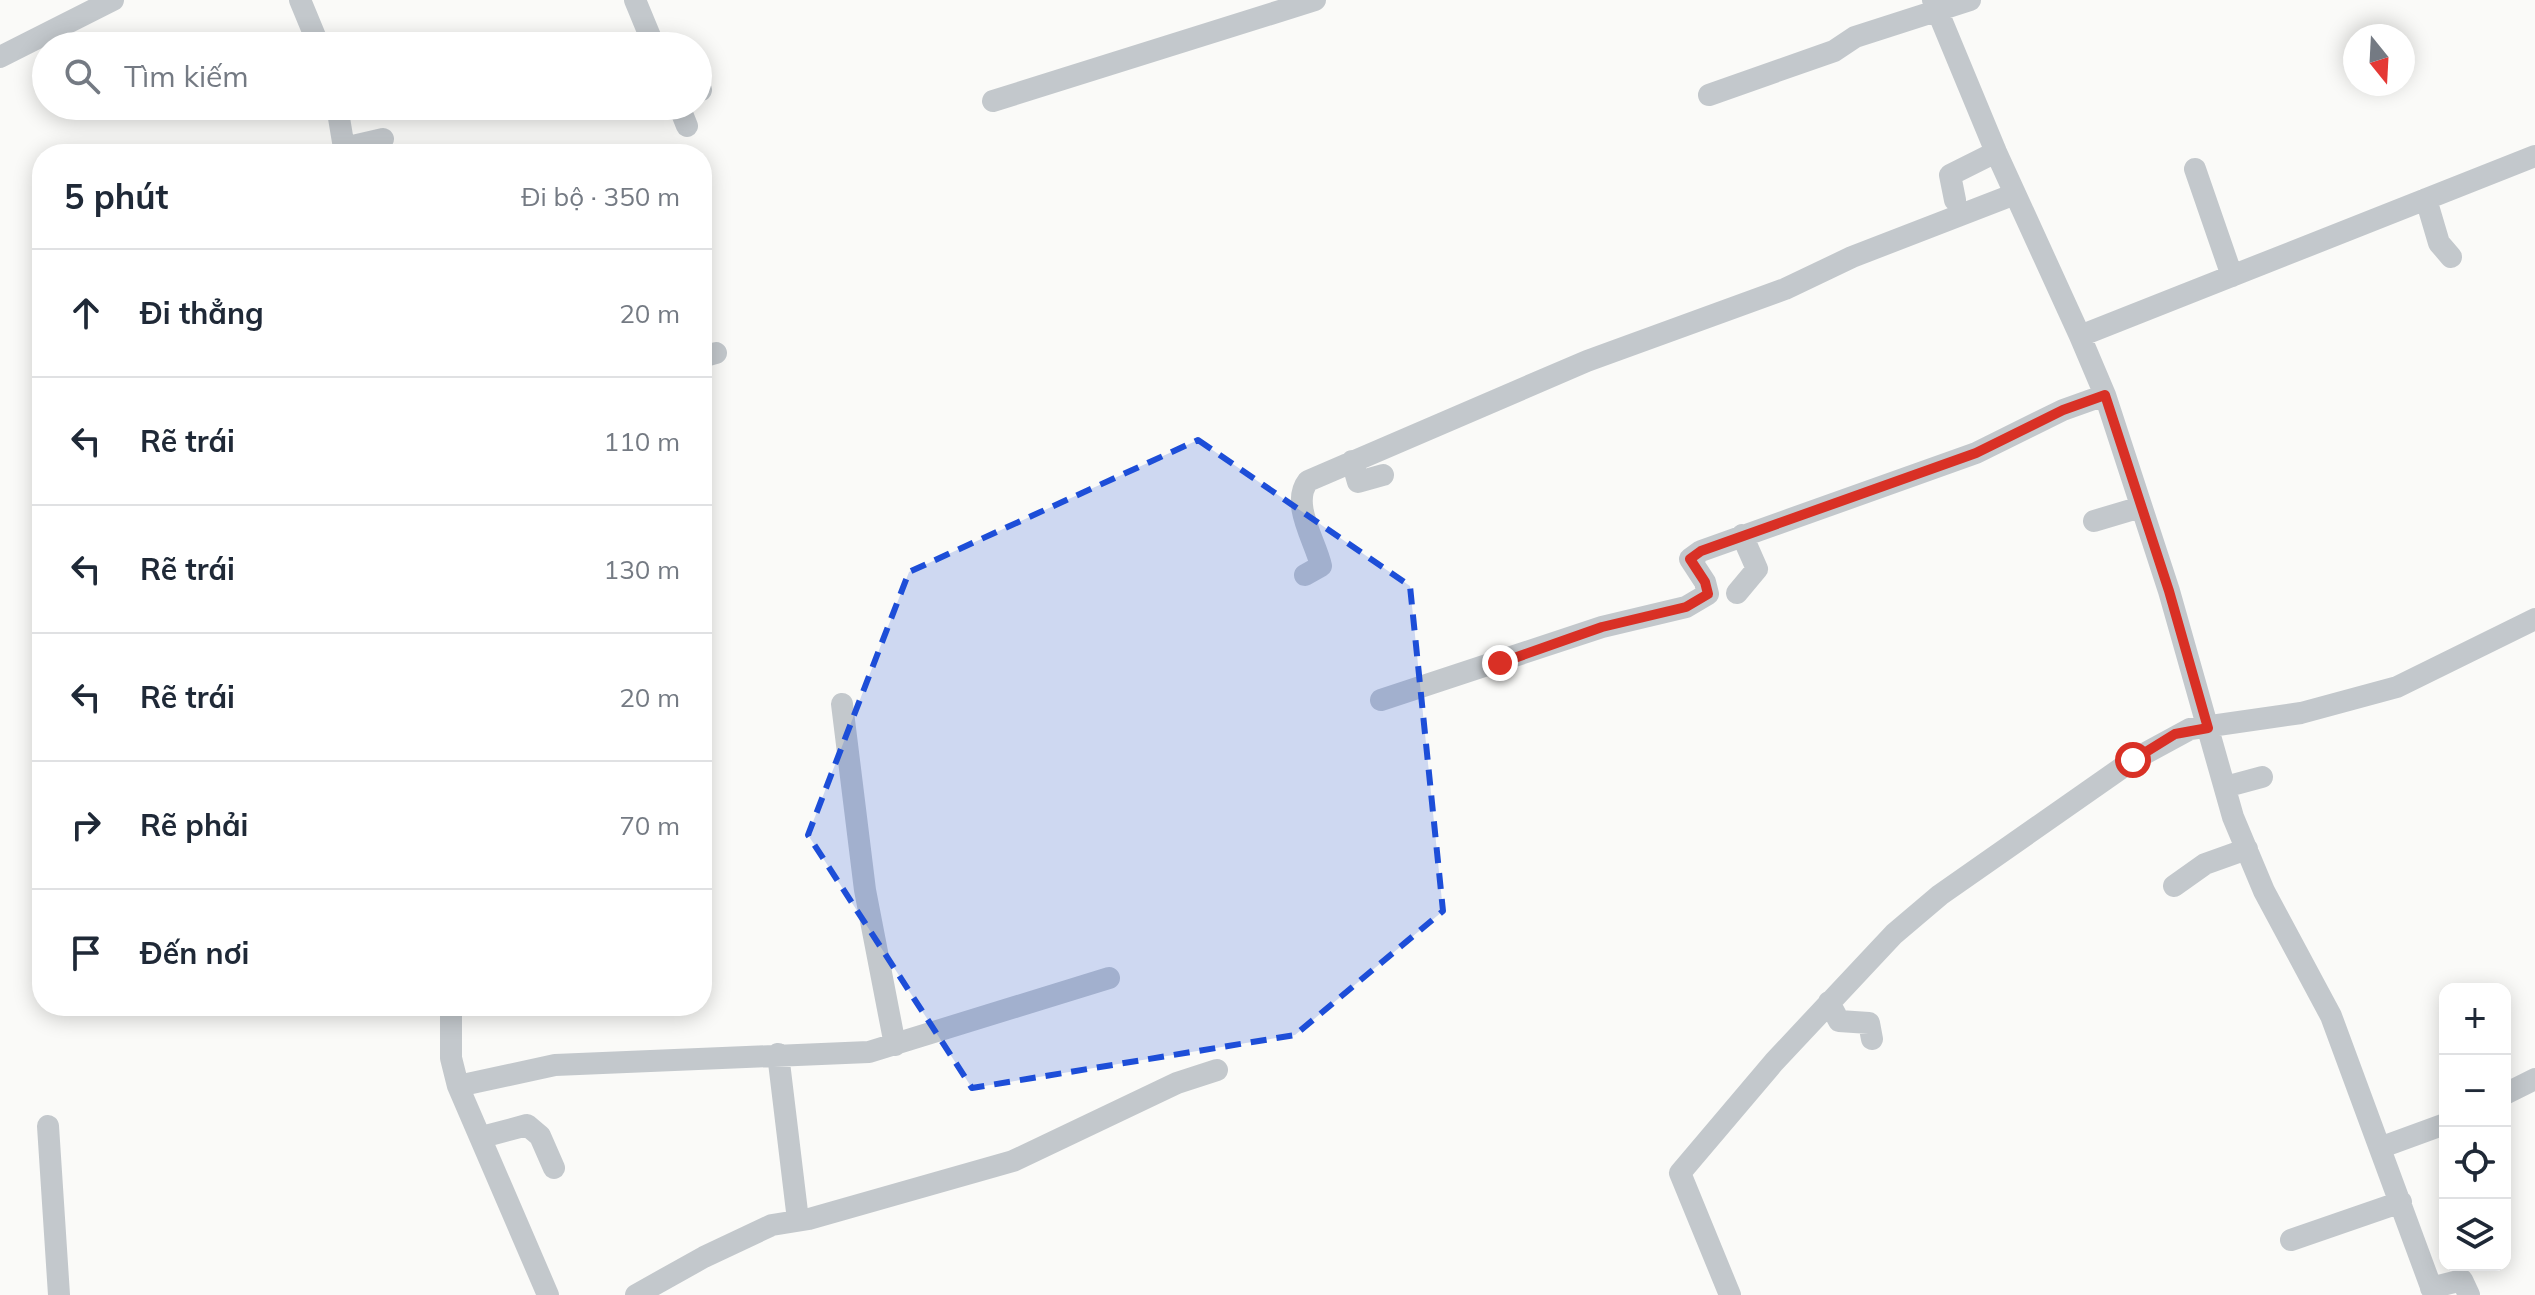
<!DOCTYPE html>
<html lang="vi">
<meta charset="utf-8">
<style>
:root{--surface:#fff;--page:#f6f6f7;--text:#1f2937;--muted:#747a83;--line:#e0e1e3}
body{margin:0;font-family:Mulish,sans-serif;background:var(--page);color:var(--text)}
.controls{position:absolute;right:24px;bottom:24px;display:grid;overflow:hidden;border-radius:16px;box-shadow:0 4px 20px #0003}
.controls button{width:72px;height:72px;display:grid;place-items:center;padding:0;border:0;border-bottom:2px solid var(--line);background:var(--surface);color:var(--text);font:40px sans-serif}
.compass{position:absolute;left:2343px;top:24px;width:72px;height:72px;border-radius:50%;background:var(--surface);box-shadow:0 4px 20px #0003;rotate:162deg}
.stop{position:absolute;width:24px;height:24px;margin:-18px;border:6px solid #d93025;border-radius:50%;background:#fff}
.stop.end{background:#d93025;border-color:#fff;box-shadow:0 2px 8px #0008}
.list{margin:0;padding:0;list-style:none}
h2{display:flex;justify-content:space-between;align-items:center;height:104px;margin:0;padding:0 32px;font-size:34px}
h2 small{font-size:26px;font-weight:400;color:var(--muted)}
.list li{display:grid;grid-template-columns:52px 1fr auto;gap:24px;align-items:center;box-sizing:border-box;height:128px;padding:0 32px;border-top:2px solid var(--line)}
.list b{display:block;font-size:30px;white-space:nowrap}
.list em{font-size:26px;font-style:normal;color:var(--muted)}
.icon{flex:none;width:44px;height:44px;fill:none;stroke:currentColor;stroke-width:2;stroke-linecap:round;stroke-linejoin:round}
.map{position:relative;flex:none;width:2535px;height:1295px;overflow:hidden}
.search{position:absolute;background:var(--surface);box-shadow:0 4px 20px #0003;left:32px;top:32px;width:680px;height:88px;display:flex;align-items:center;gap:20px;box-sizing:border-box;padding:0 28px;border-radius:44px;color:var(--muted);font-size:30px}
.panel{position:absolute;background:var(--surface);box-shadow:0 4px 20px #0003;left:32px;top:144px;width:680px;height:872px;border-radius:32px}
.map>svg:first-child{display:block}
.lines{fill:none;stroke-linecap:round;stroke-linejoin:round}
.minor{stroke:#c3c8cc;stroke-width:22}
.route{stroke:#d93025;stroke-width:10}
.marked{fill:#1d4ed8;fill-opacity:0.2;stroke:#1d4ed8;stroke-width:6;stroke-dasharray:16 10;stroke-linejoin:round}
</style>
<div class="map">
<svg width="2535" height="1295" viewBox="0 0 2535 1295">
<rect width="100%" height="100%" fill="#fafaf8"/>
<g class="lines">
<path class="minor" d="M300,0L319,46
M635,0L654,46
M1933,0L1996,152L2080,336
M0,57L113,0
M698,91L701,90
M1709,95L1834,51L1855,37L1970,0
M993,101L1315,0
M337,106L345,154
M679,106L687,126
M344,148L383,139
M2195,169L2232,276
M2426,199L2439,243L2451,257
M1955,200L1950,175L1996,152
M702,357L716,353
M1352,461L1358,482L1383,475
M2094,521L2141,507
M1305,575L1321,566C1316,542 1290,504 1308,481L1587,361L1785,289L1852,257L2015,194
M1737,593L1757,569L1742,535
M1381,700L1602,627L1686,607L1708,594L1705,582L1690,559L1701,551L1976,453L2063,410L2105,395
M842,704L865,890L895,1045
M2225,787L2262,777
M2174,886L2205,864L2247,849
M1829,1002L1839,1021L1869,1023L1872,1039
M451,1006V1058L458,1086L548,1295
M778,1054L798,1220
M458,1086L555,1065L869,1052L1109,978
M2505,1094L2535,1079
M48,1126L59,1295
M482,1137L527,1125L540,1136L554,1168
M2382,1147L2445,1124
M2291,1240L2401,1202
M2431,1288L2462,1280L2469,1295
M636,1295L704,1257L772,1225L809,1219L1013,1161L1177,1083L1217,1070
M1730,1295L1680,1173L1774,1062L1894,934L1940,895L2133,760L2190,729L2301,713L2397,687L2535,619
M2434,1295L2331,1016L2264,891L2233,817L2169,591L2105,395L2080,336L2535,156"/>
</g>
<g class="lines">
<path class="route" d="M1500,663L1602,627L1686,607L1708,594L1705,582L1690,559L1701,551L1976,453L2063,410L2105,395L2169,591L2208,728L2175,734L2133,760"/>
</g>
<path class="marked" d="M1198,440L1410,586L1443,911L1295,1035L972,1088L808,835L909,572Z"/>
</svg>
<div class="controls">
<button>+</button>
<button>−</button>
<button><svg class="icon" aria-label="locate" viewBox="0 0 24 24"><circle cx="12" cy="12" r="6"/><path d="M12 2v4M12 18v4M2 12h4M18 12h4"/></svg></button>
<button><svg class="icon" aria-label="layers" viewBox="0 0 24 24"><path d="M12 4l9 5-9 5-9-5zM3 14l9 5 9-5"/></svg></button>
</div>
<svg class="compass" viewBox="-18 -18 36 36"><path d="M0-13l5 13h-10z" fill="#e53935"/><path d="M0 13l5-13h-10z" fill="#747a83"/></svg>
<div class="stop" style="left:2133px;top:760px"></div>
<div class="stop end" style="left:1500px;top:663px"></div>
<div class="search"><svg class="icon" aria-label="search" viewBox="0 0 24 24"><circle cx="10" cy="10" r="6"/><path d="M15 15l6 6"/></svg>Tìm kiếm</div>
<section class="panel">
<h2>5 phút<small>Đi bộ · 350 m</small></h2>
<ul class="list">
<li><svg class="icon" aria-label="ahead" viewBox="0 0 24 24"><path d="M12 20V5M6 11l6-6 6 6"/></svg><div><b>Đi thẳng</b></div><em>20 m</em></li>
<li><svg class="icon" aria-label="left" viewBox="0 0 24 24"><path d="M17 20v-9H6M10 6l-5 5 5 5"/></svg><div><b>Rẽ trái</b></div><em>110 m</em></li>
<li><svg class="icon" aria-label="left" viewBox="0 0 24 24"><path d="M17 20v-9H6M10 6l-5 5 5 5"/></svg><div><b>Rẽ trái</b></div><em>130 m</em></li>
<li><svg class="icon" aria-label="left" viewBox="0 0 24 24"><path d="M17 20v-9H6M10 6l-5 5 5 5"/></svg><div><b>Rẽ trái</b></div><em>20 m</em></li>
<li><svg class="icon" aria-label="right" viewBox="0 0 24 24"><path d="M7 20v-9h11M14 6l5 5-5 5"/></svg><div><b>Rẽ phải</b></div><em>70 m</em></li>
<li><svg class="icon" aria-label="arrive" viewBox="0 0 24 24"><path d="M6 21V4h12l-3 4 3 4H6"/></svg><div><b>Đến nơi</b></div></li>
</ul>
</section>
</div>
